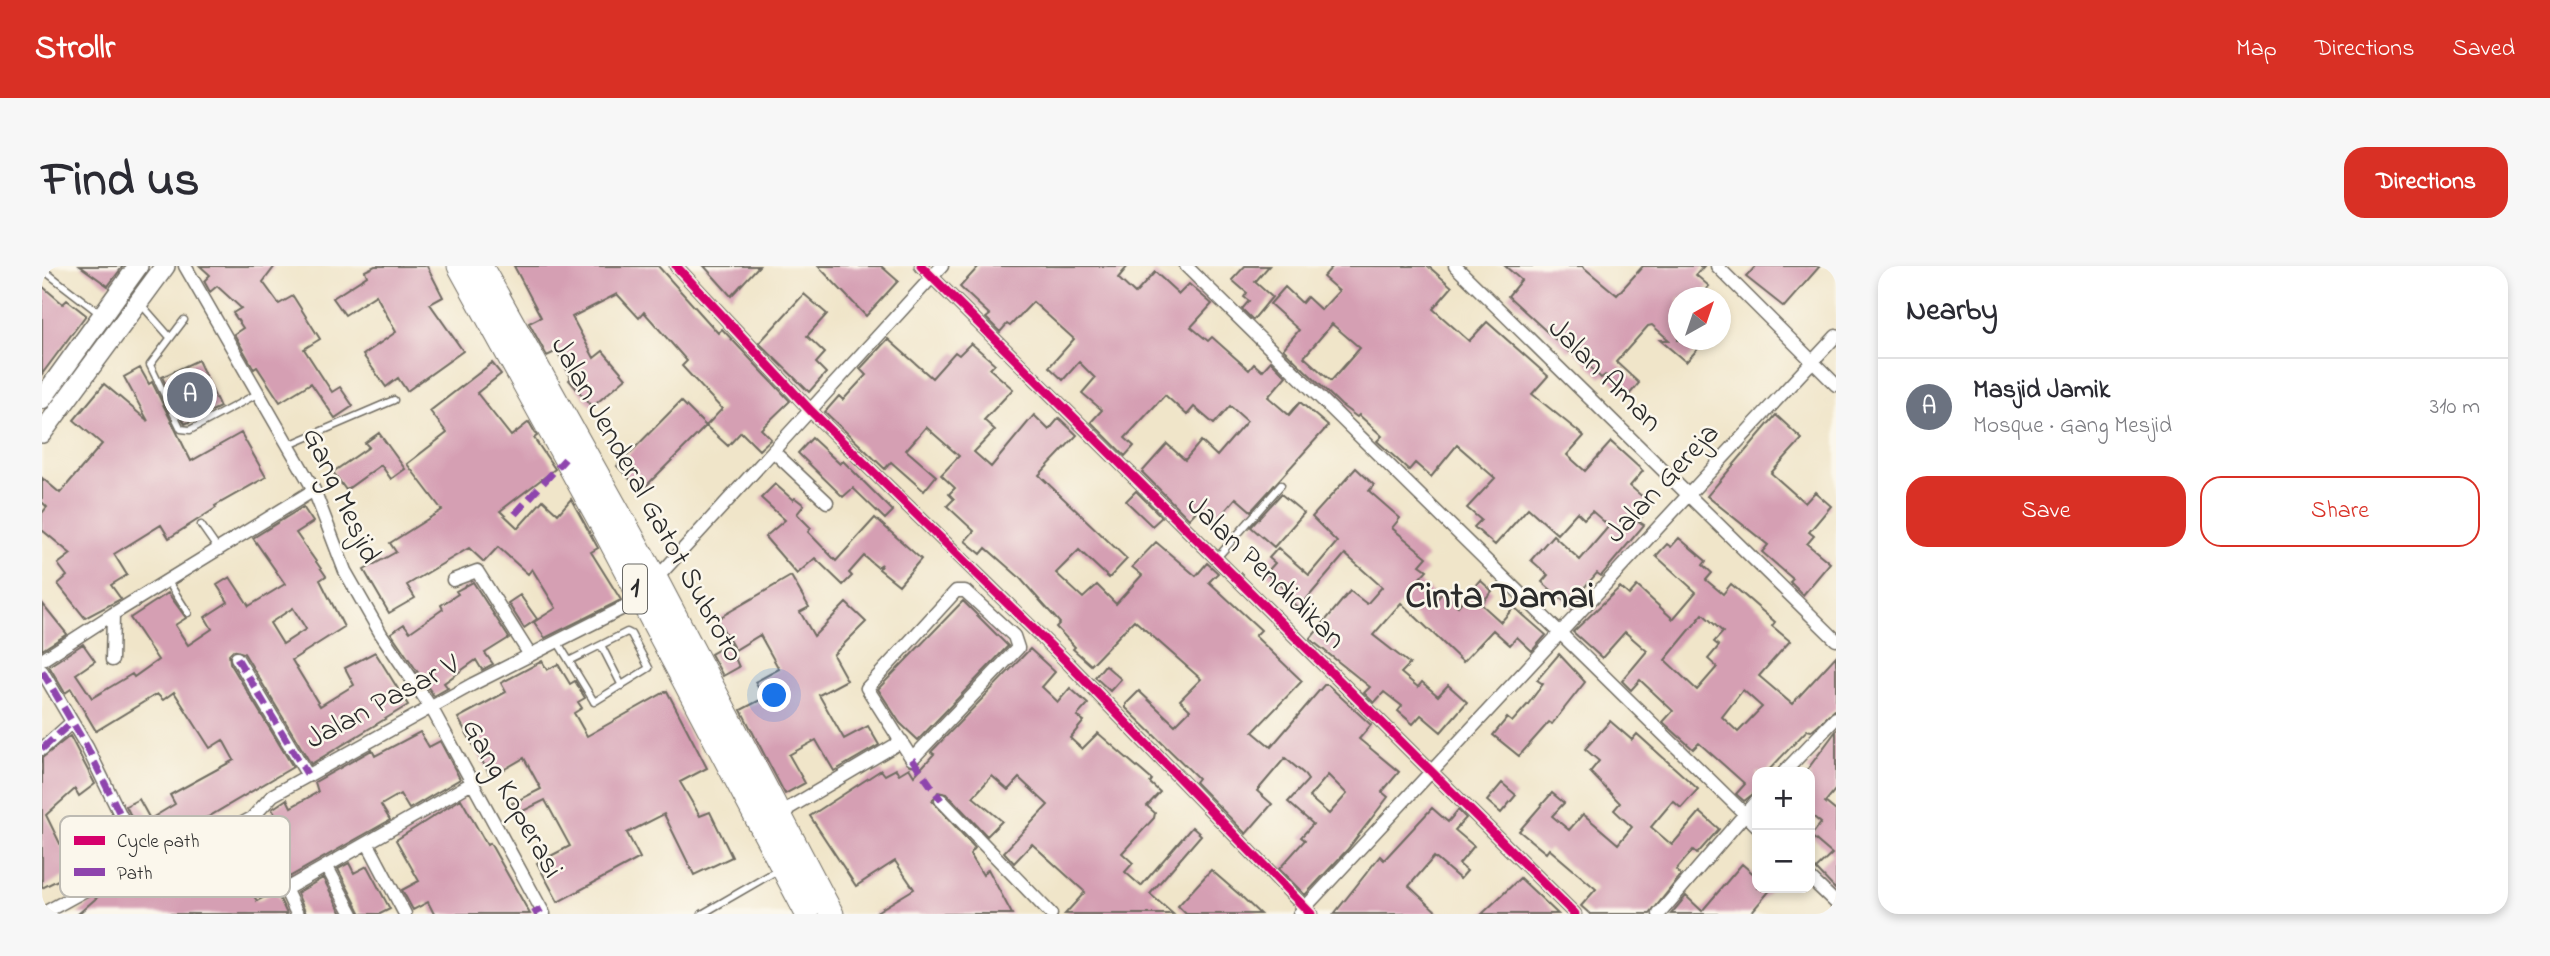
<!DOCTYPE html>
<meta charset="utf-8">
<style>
:root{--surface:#fff;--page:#f7f7f7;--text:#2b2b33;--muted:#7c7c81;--line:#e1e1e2;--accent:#d93025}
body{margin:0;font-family:"Indie Flower",sans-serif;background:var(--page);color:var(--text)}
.controls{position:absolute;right:21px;bottom:21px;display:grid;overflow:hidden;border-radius:14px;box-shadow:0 4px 10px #0003}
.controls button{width:63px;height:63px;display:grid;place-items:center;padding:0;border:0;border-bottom:2px solid var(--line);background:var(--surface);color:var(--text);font:35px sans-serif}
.compass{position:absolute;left:1626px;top:21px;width:63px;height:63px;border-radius:50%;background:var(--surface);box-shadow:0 4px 10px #0003;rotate:40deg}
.you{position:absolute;left:733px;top:430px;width:24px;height:24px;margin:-18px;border:5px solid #fff;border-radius:50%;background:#1a73e8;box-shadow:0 0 0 10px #1a73e833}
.badge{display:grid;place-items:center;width:46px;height:46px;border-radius:50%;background:var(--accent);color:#fff;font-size:23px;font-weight:700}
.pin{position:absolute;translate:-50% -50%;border:4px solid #fff;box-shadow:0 2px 7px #0006}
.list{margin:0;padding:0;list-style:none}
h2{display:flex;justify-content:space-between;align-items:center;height:91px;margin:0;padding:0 28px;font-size:30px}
h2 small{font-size:23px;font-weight:400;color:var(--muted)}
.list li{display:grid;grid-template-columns:46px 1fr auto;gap:21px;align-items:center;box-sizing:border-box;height:98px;padding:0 28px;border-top:2px solid var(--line)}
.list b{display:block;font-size:26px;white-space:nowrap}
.list p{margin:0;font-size:23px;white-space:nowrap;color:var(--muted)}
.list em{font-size:23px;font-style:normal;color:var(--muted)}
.actions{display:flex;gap:14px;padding:21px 28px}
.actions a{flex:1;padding:16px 0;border:2px solid var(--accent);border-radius:21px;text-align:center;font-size:24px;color:var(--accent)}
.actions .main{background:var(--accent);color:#fff}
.map{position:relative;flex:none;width:1794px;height:648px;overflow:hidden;border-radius:21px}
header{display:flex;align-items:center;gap:42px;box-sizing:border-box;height:98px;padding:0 35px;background:var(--accent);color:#fff}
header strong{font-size:33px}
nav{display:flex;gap:38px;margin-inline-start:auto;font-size:24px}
.intro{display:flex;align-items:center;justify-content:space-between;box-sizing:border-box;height:168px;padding:0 42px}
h1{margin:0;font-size:49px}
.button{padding:18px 32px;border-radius:21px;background:var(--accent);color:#fff;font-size:24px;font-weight:700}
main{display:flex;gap:42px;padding:0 42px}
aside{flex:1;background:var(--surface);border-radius:21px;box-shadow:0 4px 10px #0003}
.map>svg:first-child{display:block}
.building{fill:#d59fb3;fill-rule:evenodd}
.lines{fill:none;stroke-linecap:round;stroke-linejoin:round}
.lane-casing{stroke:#706c62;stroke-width:9}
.street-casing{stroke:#706c62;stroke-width:15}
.primary-casing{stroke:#706c62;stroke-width:22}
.highway-casing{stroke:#706c62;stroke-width:25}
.lane{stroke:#fff;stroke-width:6}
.street{stroke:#fff;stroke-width:12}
.primary{stroke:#fff;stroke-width:19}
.highway{stroke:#fff;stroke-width:23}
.quiet{stroke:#8e44ad;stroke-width:7;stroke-dasharray:14 7;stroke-linecap:butt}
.cycleway-casing{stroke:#fbf7ec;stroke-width:13}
.cycleway{stroke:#d6006c;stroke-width:9}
.labels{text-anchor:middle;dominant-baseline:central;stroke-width:5;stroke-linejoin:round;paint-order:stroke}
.shield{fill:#fbf7ec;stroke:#696865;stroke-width:2}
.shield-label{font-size:28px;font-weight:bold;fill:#2b2b2b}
.street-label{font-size:30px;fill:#2b2b2b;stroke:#fbf7ec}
.district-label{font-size:37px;font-weight:bold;fill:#2b2b2b;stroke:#fbf7ec}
.key{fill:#fbf7ec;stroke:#bdbab2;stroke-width:2}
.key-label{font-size:19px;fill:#2b2b2b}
</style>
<header>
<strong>Strollr</strong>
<nav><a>Map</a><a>Directions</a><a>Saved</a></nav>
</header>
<div class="intro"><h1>Find us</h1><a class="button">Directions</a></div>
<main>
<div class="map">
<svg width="1794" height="648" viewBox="0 0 1794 648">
<rect width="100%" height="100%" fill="#fbf7ec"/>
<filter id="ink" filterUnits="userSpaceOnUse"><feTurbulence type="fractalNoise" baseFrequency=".0143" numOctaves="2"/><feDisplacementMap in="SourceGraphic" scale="14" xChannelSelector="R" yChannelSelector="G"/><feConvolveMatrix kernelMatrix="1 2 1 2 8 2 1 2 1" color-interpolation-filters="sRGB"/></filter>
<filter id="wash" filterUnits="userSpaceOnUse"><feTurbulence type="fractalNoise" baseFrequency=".00686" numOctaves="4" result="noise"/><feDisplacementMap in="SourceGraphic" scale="28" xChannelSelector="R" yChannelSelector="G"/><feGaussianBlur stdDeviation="1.57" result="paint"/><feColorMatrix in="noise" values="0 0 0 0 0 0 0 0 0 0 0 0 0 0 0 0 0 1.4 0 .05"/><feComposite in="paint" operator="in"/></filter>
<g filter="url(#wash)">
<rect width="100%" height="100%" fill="#f0e5c9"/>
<g id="blocks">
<path class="building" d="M38,0H81L66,20Z
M158,0H233L221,16L237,38L251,30L278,73L262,83L290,126L298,121L311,140L293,152L269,117L238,136L215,101L212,103L192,68L201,62L191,47L199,42L175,20L168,26L162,15L168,9Z
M333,0H385L401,31L388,38L421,85L365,125L356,112L344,121L321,89L354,66L334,29L303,49L291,32L325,10L323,5Z
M472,0H616L676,67L680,63L748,135L719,163L729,173L717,184L699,166L686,180L664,160L680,143L640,100L645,95L602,46L597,52L575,28L530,51L552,92L561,85L584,112L550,141L527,114L529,112L515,85L505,90L487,57L499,51Z
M662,0H717L689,30Z
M776,0H839L856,15L824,50Z
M937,0H1086L1076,12L1093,28L1113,6L1137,28L1147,18L1170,38L1149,61L1166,75L1170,71L1207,104L1212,98L1220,105L1229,95L1244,110L1226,131L1247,149L1258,136L1286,160L1209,245L1194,232L1175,254L1159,240L1147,253L1100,206L1125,178L1143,194L1159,175L1175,190L1205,155L1188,140L1172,158L1152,141L1145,149L1123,129L1083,172L1092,180L1083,190L1049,156L1060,144L1040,127L1053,112L1037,96L1021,114L1007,101L1032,73L991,36L968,60L965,58L958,66L944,52L948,49L918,21Z
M1203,0H1227L1213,16L1230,31L1211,54L1200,43L1207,35L1202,31L1205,27L1190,14Z
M1291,0H1386L1410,21L1391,43L1427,75L1445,56L1506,110L1490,128L1542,170L1525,189L1543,205L1569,176L1601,205L1588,220L1610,239L1596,255L1602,259L1559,310L1555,307L1540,324L1543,327L1530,342L1500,316L1506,309L1489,294L1511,269L1538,294L1567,260L1550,245L1542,253L1535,246L1515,268L1486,242L1453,279L1432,261L1439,254L1425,242L1453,212L1415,179L1389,211L1373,197L1367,204L1335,175L1340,170L1317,149L1315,151L1299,139L1241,83L1257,64L1228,38L1243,21L1260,37L1265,31L1279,44L1297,25L1281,11ZM1290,58L1318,82L1289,115L1262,91Z
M1463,0H1540L1575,29L1601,0H1662L1654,9L1667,20L1657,32H1636V74H1664L1644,96L1618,74H1627L1610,59L1606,60L1574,96L1597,117L1586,130L1563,109L1559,112L1530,82L1527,86L1466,30L1479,14Z
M1714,0H1778L1742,41L1704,11Z
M0,20L21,38L25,34L44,49L0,108Z
M762,28L785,48L765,70L783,87L774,97L784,107L767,126L717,77Z
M846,73L890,112L913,86L917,89L929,77L953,98L948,103L971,123L942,154L953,164L932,186L949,201L992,149L1007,164L1017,152L1035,169L997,209L1085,293L1067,312L1037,284L1014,307L1041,332L1055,319L1074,338L1100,309L1090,301L1114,276L1154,310L1165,297L1176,307L1167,316L1219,364L1213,370L1260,415L1211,466L1229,481L1282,419H1286L1329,459L1317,473L1357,506L1340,526L1346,531L1305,584L1263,629L1237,603L1263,574L1259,571L1271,558L1246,536L1266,514L1261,507L1243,492L1215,525L1230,538L1204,568L1153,516L1156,512L1084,442V438L1097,425L1133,459L1148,444L1138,434L1159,413L1092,354L1049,399L1031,383L1033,381L1014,361L1018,357L977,311L944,282L939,288L923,275L932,265L905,240L912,233L907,228L913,222L899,209L917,190L884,161L864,184L894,210L882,225L849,196L843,203L783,146L797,130L801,134L824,109L818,103ZM1286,509L1305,528L1287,548L1267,531Z
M156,94L178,141L143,158L120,111Z
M450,97L459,108L435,127L469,170L487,156L495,170L492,172L513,203L458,245L476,262L501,234L516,248L529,233L556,282L549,286L579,334L503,372L492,356L514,342L490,303L486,308L456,281L442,296L427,282L365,319L373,332L347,347L322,304L354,286L348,277L400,244L365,198L405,167L388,145Z
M98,102L107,118L110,116L149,195L199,167L224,211L173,240L174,242L127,272L119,259L72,288L85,309L69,319L79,333L43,352L16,318L25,310L16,298L29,288L0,264V247L5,241L0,236V212L18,227L60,178L32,154L62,118L106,155L82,111Z
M639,135L664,160L599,225L575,200Z
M1734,149L1760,173L1729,207L1763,237L1773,226L1789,240L1767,266L1772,270L1765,278L1788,297L1761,329L1748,316L1751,313L1720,286L1726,279L1665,230Z
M337,167L363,203L349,213L339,199L304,224L291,206L327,181L323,177Z
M770,172L798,198L801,195L851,245L843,253L811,222L801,231L756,187Z
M1314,202L1332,219L1327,225L1358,252L1350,262L1385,291L1378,299L1385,304L1376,314L1396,332L1401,326L1416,340L1438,314L1450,325L1439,338L1459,356L1472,341L1504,369L1490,385L1475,371L1468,379L1451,364L1421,396L1359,337L1331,369L1368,398L1359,407L1376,421L1380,416L1396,430L1406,419L1425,436L1399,466L1379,449L1371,458L1356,445L1360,440L1342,426L1332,437L1322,427L1328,421L1268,373L1308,325L1325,338L1340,321L1303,288L1257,342L1246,333L1249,329L1224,307L1233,297L1227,292L1236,282L1267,309L1295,276L1270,251Z
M733,218L751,234L753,232L762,239L755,248L769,262L766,266L794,295L833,252L879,293L857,319L837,303L840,298L835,301L822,290L807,307L810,310L801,319L773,292L755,308L723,271L743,254L719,232Z
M1094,225L1120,251L1110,260L1084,235Z
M1239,228L1262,247L1232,281L1209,261Z
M261,241L271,256L254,267L284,310L278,314L302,361L250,394L278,440L312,419L303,402L333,386L366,439L269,498L202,387L191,384L187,388L188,397L251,501L166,551L143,561L145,564L123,576L128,585L108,589L84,540L97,533L108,553L133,538L128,529L192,494L181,474L168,482L132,426L121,434L115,428L54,465L29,423L23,427L7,400L41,378L53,395L34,408L50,432L90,408L92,411L116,394L88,352L126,327L144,352L133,359L146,379L170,363L163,351L186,336L175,319L188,311L207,340L243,318L211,272ZM251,342L264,363L241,378L228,357Z
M1637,272L1664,295L1661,299L1670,307L1664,314L1681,328L1689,318L1733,356L1730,360L1748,375L1717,410L1750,438L1794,390V443L1769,465L1765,464L1725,506H1715V525L1702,535L1694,528L1703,518L1657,477L1651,483L1621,456L1631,445L1598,414L1589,424L1580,415L1605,385L1583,366L1560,392L1531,366L1578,321L1587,329L1595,320L1631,353L1654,326L1614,290L1625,278L1629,281ZM1661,348L1681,366L1672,376L1677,380L1666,393L1675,401L1655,424L1623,394ZM1701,424L1720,441L1696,466L1680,451Z
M749,310L767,341L758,346L772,370L804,337L824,356L791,389L805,414L777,429L802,473L826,460L837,479L792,505L774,474L747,489L763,517L743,528L699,444L722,432L713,416L737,403L718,369L693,384L675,353Z
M431,316L467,372L443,387L451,398L440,404L434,394L402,417L406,422L392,430L349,367L362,358L368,366L401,343L399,339L416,328L414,325Z
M478,329L495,353L482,362L466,337Z
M921,335L966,380L876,474L858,457L836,423Z
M0,337L25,368L0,384Z
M687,378L697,401L681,410L669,388Z
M988,383L1013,406L1000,421L1016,436L1028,422L1046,438L1035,450L1042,455L1028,472L1040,483L1056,467L1110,514L1108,517L1118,526L1105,540L1113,547L1112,552L1080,587L1091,597L1083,606L1099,620L1150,561L1159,569L1108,628L1131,648H1023L1043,626L990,578L972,597L962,586L1006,539L977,512L966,524L950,510L931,531L960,555L945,570L905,528L896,526L890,535L933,582L928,588L941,609L946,603L970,648H831L872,623L853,595L814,620L768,550L839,504L843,509L854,503L857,508L867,502L872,510L892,488L889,486Z
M1517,388L1543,416L1510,458L1507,456L1477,490L1451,469L1465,452L1470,456L1486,438L1501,418L1495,414Z
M500,395L505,404L516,398L528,418L533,415L543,432L536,436L540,442L532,447L545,470L625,425L665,502L638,516L658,550L668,546L690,591L652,609L622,548L585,567L598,592L516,636L495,597L528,580L503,534L475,548L469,538L499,523L482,492L449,511L416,452L464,426L459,417Z
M1063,399L1079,413L1068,425L1053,411Z
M1568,455L1590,474L1595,468L1656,523L1639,542L1631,535L1609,561L1630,579L1658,546L1677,563L1655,588L1651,584L1634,604L1639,609L1608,648H1548L1539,640L1554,623L1507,583L1504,587L1477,565L1510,527L1522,537L1510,550L1527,564L1541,548L1576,578L1590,561L1572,544L1578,537L1548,506L1557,495L1543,483Z
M1794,465V523L1783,536L1794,545V624L1774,603L1790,588L1769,570L1779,557L1768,548V506L1765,504Z
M378,466L387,481L398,475L418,513L367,543L358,528L339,539L348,554L247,611L224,561L236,554L230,543L245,533L249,541L276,526L273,516L330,484L333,490Z
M28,470L53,518L37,530L33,523L4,549L32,606L0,622V492Z
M1460,517L1474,529L1459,547L1445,535Z
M419,533L445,579L448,577L488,648H392L386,636L371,644L360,624L377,615L354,574Z
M1390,542L1406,556L1416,544L1424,552L1413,564L1432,580L1417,598L1425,605L1418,613L1392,591L1367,620L1397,648H1292L1338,590L1342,594Z
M179,585L184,593L195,586L204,602L197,606L215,635L234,625L245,648H36L66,622L83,612L93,620L110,607L126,625L144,612L136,601L155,591L159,597Z
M307,597L312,607L325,600L348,643L338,648H319L296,603Z
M1700,598L1715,611V622H1730L1708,648H1629L1644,630L1660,645Z
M1169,604L1199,630L1218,648H1144L1136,640Z
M281,612L300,648H264L255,627Z
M1478,612L1495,628L1516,648H1440Z"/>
</g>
</g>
<g filter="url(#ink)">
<use href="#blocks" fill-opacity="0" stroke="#706c62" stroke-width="2"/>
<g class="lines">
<defs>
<path id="lane" d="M0,3L57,47
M98,37L127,70
M142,54L108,99L139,163L148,164L215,128
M247,179L352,134
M159,259L175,282
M1173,294L1239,219
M125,314L146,347
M515,375L551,434L552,436L607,402L589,368L585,366L527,395
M559,379L580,420
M660,648L736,604"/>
<path id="street" d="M143,0L272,224L303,305L339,368L390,443L502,648
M634,0L769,145L1026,397L1269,648
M879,0L1533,648
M1144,0L1715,560
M1413,0L1794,374
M1675,0L1794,119
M731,185L785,236
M614,313L900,0
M411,314L435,305L488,389
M914,325H923L972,370L976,382L870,493L825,422Z
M71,348L272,224
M195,392L265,508
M0,394L71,348L70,394
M0,405L45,481L102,597
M0,483L29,457
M1742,506L1794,452
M899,534L1009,648
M737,548L860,475
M326,578L363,648
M285,601L310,648
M1768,612L1794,637
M244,623L430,517
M0,648L80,604L134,593L210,552
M255,648L210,552L231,529L431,418L599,333
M1257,648L1794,70
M1617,648L1715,534"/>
<path id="primary" d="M0,133L96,0
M0,167L123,0"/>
<path id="highway" d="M417,0L557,254L765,648
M439,0L614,313L790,648"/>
</defs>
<use href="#lane" class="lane-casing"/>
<use href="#street" class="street-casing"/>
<use href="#primary" class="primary-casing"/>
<use href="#highway" class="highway-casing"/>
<use href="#lane" class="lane"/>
<use href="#street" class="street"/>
<use href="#primary" class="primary"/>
<use href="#highway" class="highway"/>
<path class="quiet" d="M473,248L523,193
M195,392L265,508
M0,405L45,481L102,597
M0,483L29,457
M870,493L899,534
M0,647V648
M491,648L500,643"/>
<defs>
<path id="cycleway" d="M634,0L769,145L1026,397L1269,648
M879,0L1533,648"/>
</defs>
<use href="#cycleway" class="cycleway-casing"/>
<use href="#cycleway" class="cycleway"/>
</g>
</g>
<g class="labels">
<rect class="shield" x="581" y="298.5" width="24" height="49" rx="5"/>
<g class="shield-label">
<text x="593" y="323">1</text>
</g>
<g class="street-label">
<text transform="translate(1562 110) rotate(45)">Jalan Aman</text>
<text transform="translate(1621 218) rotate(-47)">Jalan Gereja</text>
<text transform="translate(298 230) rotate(65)">Gang Mesjid</text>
<text transform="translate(604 234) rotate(61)">Jalan Jenderal Gatot Subroto</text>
<text transform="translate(1223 307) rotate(44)">Jalan Pendidikan</text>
<text transform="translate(341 437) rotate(-28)">Jalan Pasar V</text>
<text transform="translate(469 533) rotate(61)">Gang Koperasi</text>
</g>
<g class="district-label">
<text x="1458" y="332">Cinta Damai</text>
</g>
</g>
<rect x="18" y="550" width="230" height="81" rx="10" class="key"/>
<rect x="32" y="570" width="31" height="9" fill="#d6006c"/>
<rect x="32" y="602" width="31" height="8" fill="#8e44ad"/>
<g class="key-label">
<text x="75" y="581">Cycle path</text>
<text x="75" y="613">Path</text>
</g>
</svg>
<div class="controls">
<button>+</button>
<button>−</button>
</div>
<svg class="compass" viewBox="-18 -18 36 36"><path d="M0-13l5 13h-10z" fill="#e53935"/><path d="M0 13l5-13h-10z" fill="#7c7c81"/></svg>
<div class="you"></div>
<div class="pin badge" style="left:148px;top:129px;background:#6b7280">A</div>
</div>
<aside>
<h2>Nearby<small></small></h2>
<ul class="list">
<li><span class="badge" style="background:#6b7280">A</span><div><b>Masjid Jamik</b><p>Mosque · Gang Mesjid</p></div><em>310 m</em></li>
</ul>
<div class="actions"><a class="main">Save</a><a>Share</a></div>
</aside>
</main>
